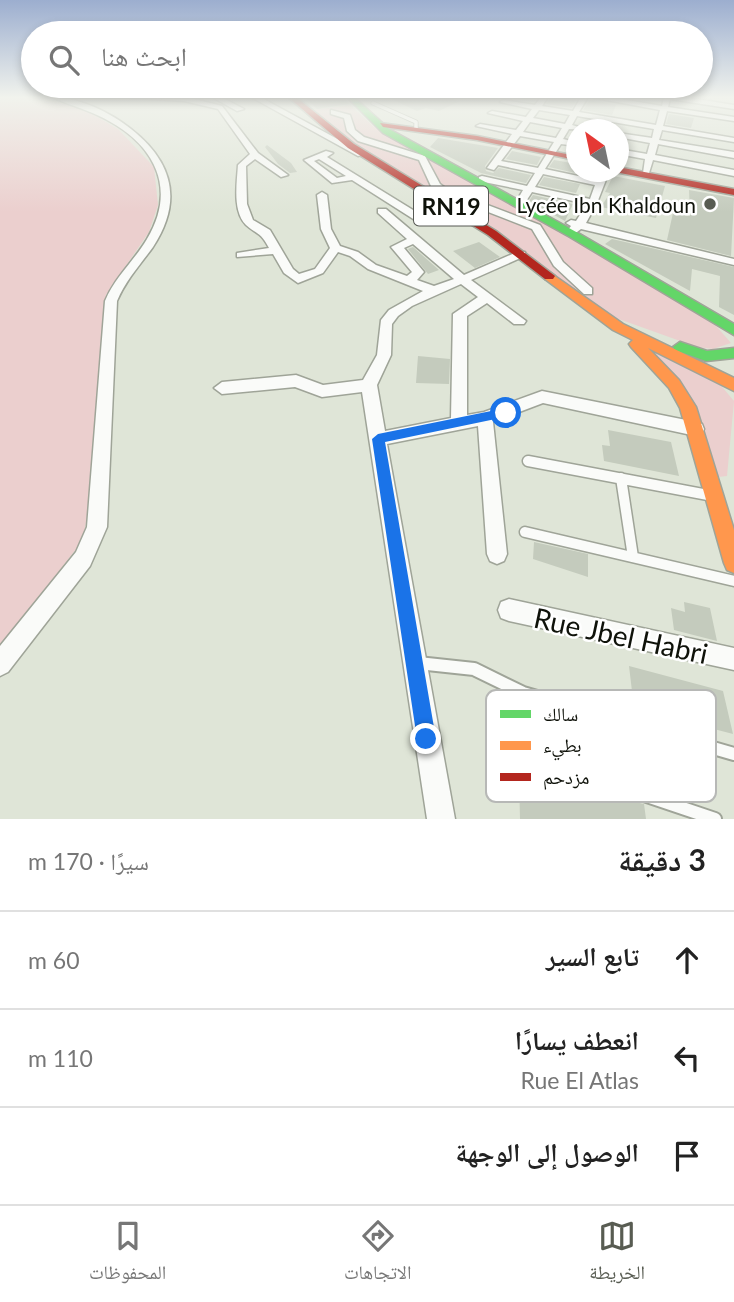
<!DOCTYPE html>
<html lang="ar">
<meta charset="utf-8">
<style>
:root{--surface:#fff;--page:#f6f6f6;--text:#222;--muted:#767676;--line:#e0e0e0;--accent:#585c52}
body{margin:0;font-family:Lato,"Noto Naskh Arabic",sans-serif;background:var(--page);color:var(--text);direction:rtl}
.compass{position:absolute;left:566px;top:119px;width:63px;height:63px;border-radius:50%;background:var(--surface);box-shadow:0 4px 10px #0003;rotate:327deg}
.stop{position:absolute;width:21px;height:21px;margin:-16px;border:5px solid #1a73e8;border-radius:50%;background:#fff}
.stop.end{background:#1a73e8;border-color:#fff;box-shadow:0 2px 7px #0008}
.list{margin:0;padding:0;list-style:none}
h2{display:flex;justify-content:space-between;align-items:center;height:91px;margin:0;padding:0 28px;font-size:30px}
h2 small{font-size:23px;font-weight:400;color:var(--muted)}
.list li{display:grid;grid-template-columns:46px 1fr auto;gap:21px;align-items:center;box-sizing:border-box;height:98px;padding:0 28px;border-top:2px solid var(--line)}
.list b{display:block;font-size:26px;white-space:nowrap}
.list p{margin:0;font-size:23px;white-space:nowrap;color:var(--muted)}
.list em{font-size:23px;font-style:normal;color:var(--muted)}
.icon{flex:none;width:38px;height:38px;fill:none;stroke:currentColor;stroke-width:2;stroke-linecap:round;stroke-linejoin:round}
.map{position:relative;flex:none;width:734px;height:819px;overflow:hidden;direction:ltr}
.search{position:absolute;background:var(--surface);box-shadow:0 4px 10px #0003;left:21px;right:21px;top:21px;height:77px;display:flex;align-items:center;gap:18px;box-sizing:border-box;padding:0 24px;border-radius:38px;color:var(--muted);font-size:26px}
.sheet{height:385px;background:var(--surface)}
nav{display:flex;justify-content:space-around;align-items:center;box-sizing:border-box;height:98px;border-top:2px solid var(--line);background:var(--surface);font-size:19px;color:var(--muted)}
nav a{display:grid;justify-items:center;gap:4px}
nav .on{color:var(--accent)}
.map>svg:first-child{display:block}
.green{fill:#ebcfce}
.building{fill:#c4cbbd}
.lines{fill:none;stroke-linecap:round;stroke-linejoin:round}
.lane-far3-casing{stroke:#9fa498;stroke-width:5}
.lane-far2-casing{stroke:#9fa498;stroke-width:11}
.lane-far1-casing{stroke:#9fa498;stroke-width:13}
.lane-casing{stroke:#9fa498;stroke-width:16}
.street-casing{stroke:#9fa498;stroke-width:3}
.fast-casing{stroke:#9fa498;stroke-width:3}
.slow-casing{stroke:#9fa498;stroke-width:3}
.jam-casing{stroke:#9fa498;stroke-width:3}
.lane-far3{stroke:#fafbf9;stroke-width:3.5}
.lane-far2{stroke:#fafbf9;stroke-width:8}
.lane-far1{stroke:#fafbf9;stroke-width:10}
.lane{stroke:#fafbf9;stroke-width:12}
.street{fill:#fafbf9;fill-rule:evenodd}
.fast{fill:#63d668;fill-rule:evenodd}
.slow{fill:#ff974d;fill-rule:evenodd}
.jam{fill:#b3261e;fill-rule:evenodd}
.route{fill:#1a73e8}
.poi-dot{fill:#585c52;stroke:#fff;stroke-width:2.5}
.labels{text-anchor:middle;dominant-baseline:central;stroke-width:5;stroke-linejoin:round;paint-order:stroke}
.far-poi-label{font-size:21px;fill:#0f120a;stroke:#fff;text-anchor:end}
.shield{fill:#fff;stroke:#575954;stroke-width:2}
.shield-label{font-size:23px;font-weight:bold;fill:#0f120a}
.near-street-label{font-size:28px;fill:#0f120a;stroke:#fff}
.key{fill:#fff;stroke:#b7b8b6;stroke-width:2}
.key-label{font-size:19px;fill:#0f120a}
</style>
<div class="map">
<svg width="734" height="819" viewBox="0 0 734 819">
<rect width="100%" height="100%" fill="#dfe5d7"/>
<path class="green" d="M0,97H42L80,107L118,129L154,167L158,205L149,232L106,295L101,433L83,540L0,648Z
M350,105L374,127L665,292L717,327L731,343L713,349L697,347L616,318L356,146L314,110Z
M646,345L718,382L734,401L727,476L718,477Z"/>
<path class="building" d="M305,97H343L349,104L317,109Z
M387,97H456L453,100L460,101L439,111L426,108L417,111Z
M551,97H578L572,108L546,104Z
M590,100L616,105L612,115L583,110Z
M669,114L694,118L691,128L666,124Z
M438,138L498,148L485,166L486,171L493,173L499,168L531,175L526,183L481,173L430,147Z
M267,145L291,163L297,172L290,173L278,164L265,147Z
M512,151L541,157L537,165L506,159Z
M554,160L577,164V172H585L584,175L549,167Z
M613,176L665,186L656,218L601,207L610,193L605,192Z
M544,177L580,184L576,193L539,185Z
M689,190L734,198L731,256L667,240L673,213L690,216Z
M533,195L573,204L565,221L529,201Z
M612,239L734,267V315L719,307L720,276L692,269L690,291L605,244Z
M479,242L500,257L475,268L453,251Z
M413,247L439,270L428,274L408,249Z
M418,356L450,359L449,384L416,383Z
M608,430L671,442L679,476L604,461L602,445L610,446Z
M534,542L588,554V577L533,559Z
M684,602L710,608L717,641L674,630L671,608L685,612Z
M629,666L723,691L733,734L634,708Z
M519,775L644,804L646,819H520Z"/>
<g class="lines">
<defs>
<path id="lane-far3" d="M373,103L416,122V128"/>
<path id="lane-far2" d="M528,461L536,462"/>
<path id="lane-far1" d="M528,461L708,495
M621,478L633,557
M525,532L734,581"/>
<path id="lane" d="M418,663L474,669L523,693L734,754
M523,693L531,735L552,764L715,819"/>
<path id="street" d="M52,97C79,97 111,113 131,129C173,162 183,201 153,247C140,265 126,280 117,301L107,527L90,566L8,672L0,676V646L76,552L87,527L105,301C115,277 134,261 147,239C180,184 150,139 97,115C82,108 66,104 52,97Z
M119,97H186L222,106L258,153L288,175L281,177L255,159L246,166L247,204L253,220L270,230L293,269L299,274L315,269L330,248L321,229L317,195L322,192L327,195L331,229L340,246L358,252L376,265L407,276L412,272L391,247L407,239L378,213V209H386L464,275L517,252H525V256L471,280L526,321L524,324H514L487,303L467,316V415L484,412L542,391L696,422L702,424L704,429L702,434L696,436L543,403L493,422L507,554L504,561L497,564L490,561L487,554L478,426L387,444L455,819H427L362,392L322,397L295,387L222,394L214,388L222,382L296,375L323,385L363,380L377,355L381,320L389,310L423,291L368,269L350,256L338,252L323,273L298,283L284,273L273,254L237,257V253L269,248C260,231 257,235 246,225C232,211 237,182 238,165L250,154L218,109L184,101ZM413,244L454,279L434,286L417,280L424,272L404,248ZM461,284L478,297L453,314L451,418L385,431L377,385L391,355L392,324L398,316L412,306Z
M212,97H221L244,109L237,111Z
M251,97H260L365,154L358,156Z
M541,97H548L542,106L573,111L581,97H588L579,112L656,125L660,110L590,97H609L662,106L664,97H684L734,105V109L670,99L668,107L734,117V121L667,111L663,126L734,138V142L662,130L659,140L734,152V158L658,144L655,155L734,170V176L653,160L649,173H643L645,159L618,154V149L647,154L650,143L618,137V133L652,138L654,129L577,116L572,125L589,130L569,129L563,139L576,142V146L561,144L545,169L597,180L601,172H609L597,203L586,223L734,259V265L581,229L577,232H569L568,230L571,226L566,223L571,220L576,221L587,204L532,192L523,206L520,207L515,204L523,190L479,181V177L482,176L527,186L535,173L498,165L494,170L487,168L512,134L476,126L480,124L516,130L523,121L488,113L492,111L526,117L532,109L500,102L503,100L535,105ZM539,110L570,115L565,124L533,118ZM530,122L562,128L556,138L523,132ZM520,136L554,142L538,168L501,161ZM543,174L595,185L590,199L535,187Z
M331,110L350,115L355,130L364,137L425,156L440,184L448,190L540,225L563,262L592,288V294H584L554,266L532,229L442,194L431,186L419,160L358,141L347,131L344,118L331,114Z
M326,151L333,153L327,157L426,218V222H418L352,180L332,183L304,160ZM319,159L346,176L337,178L314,161Z
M509,599L734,648V670L509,621L501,618L498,610L501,602Z"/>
<path id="fast" d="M347,97H354L389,129L578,233L734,324V335L570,237L383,133Z
M680,342L707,351L734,348V358L706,361L675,350L673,347Z"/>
<path id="slow" d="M549,272L623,324L734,378V391L648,348L679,380L696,407L734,530V573L727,570L724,563L680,408L669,388L631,347L629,344L633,340L613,330L545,279V273Z"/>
<path id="jam" d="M288,97H296L354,144L496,231L555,276L553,279H545L488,235L348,148Z
M380,123L477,136L576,156V160L477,140L383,127Z
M618,167L734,189V195L615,172H618Z"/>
</defs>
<use href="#lane-far3" class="lane-far3-casing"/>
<use href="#lane-far2" class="lane-far2-casing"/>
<use href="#lane-far1" class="lane-far1-casing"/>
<use href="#lane" class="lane-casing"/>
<use href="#street" class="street-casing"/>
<use href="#fast" class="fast-casing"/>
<use href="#slow" class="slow-casing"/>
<use href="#jam" class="jam-casing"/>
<use href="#lane-far3" class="lane-far3"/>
<use href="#lane-far2" class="lane-far2"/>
<use href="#lane-far1" class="lane-far1"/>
<use href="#lane" class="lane"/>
<use href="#street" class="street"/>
<use href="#fast" class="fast"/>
<use href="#slow" class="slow"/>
<use href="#jam" class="jam"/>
</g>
<linearGradient id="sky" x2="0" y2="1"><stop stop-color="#9caecf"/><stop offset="0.46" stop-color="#f1f3ed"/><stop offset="1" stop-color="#f1f3ed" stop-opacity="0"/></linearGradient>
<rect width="734" height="212" fill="url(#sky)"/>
<path class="route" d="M506,408L511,413L510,416L385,442L436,739L433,746L426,748L420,746L417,739L372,439L378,434Z"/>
<circle class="poi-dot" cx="710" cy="204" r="7"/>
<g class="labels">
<g class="far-poi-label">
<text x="696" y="204">Lycée Ibn Khaldoun</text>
</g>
<rect class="shield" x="414" y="186.5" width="74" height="39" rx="5"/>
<g class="shield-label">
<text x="451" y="206">RN19</text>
</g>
<g class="near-street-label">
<text transform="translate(621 635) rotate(12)">Rue Jbel Habri</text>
</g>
</g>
<rect x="486" y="690" width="230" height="112" rx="10" class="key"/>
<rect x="500" y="710" width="31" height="8" fill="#63d668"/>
<rect x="500" y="741" width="31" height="9" fill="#ff974d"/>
<rect x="500" y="773" width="31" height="8" fill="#b3261e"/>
<g class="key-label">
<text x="543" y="721">سالك</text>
<text x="543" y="752">بطيء</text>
<text x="543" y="784">مزدحم</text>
</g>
</svg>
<svg class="compass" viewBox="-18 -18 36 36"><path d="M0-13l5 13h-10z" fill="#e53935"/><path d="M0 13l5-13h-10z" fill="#767676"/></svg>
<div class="stop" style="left:506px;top:413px"></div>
<div class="stop end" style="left:426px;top:739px"></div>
<div class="search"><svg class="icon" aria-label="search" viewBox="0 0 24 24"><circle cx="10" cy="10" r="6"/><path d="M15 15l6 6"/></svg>ابحث هنا</div>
</div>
<section class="sheet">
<h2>3 دقيقة<small>سيرًا · 170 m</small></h2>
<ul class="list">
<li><svg class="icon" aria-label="ahead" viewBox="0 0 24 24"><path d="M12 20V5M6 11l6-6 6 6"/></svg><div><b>تابع السير</b></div><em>60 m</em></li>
<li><svg class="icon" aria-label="left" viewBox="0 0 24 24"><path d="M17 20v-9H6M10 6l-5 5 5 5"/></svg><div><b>انعطف يسارًا</b><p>Rue El Atlas</p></div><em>110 m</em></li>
<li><svg class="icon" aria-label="arrive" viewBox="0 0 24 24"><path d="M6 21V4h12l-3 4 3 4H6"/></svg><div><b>الوصول إلى الوجهة</b></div></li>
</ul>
</section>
<nav>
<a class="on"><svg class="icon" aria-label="map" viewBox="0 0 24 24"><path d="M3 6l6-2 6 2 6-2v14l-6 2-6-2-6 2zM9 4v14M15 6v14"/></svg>الخريطة</a>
<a><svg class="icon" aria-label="directions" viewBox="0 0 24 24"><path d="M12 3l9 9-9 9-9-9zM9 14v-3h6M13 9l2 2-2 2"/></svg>الاتجاهات</a>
<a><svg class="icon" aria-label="saved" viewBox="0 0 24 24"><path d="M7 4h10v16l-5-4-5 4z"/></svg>المحفوظات</a>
</nav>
